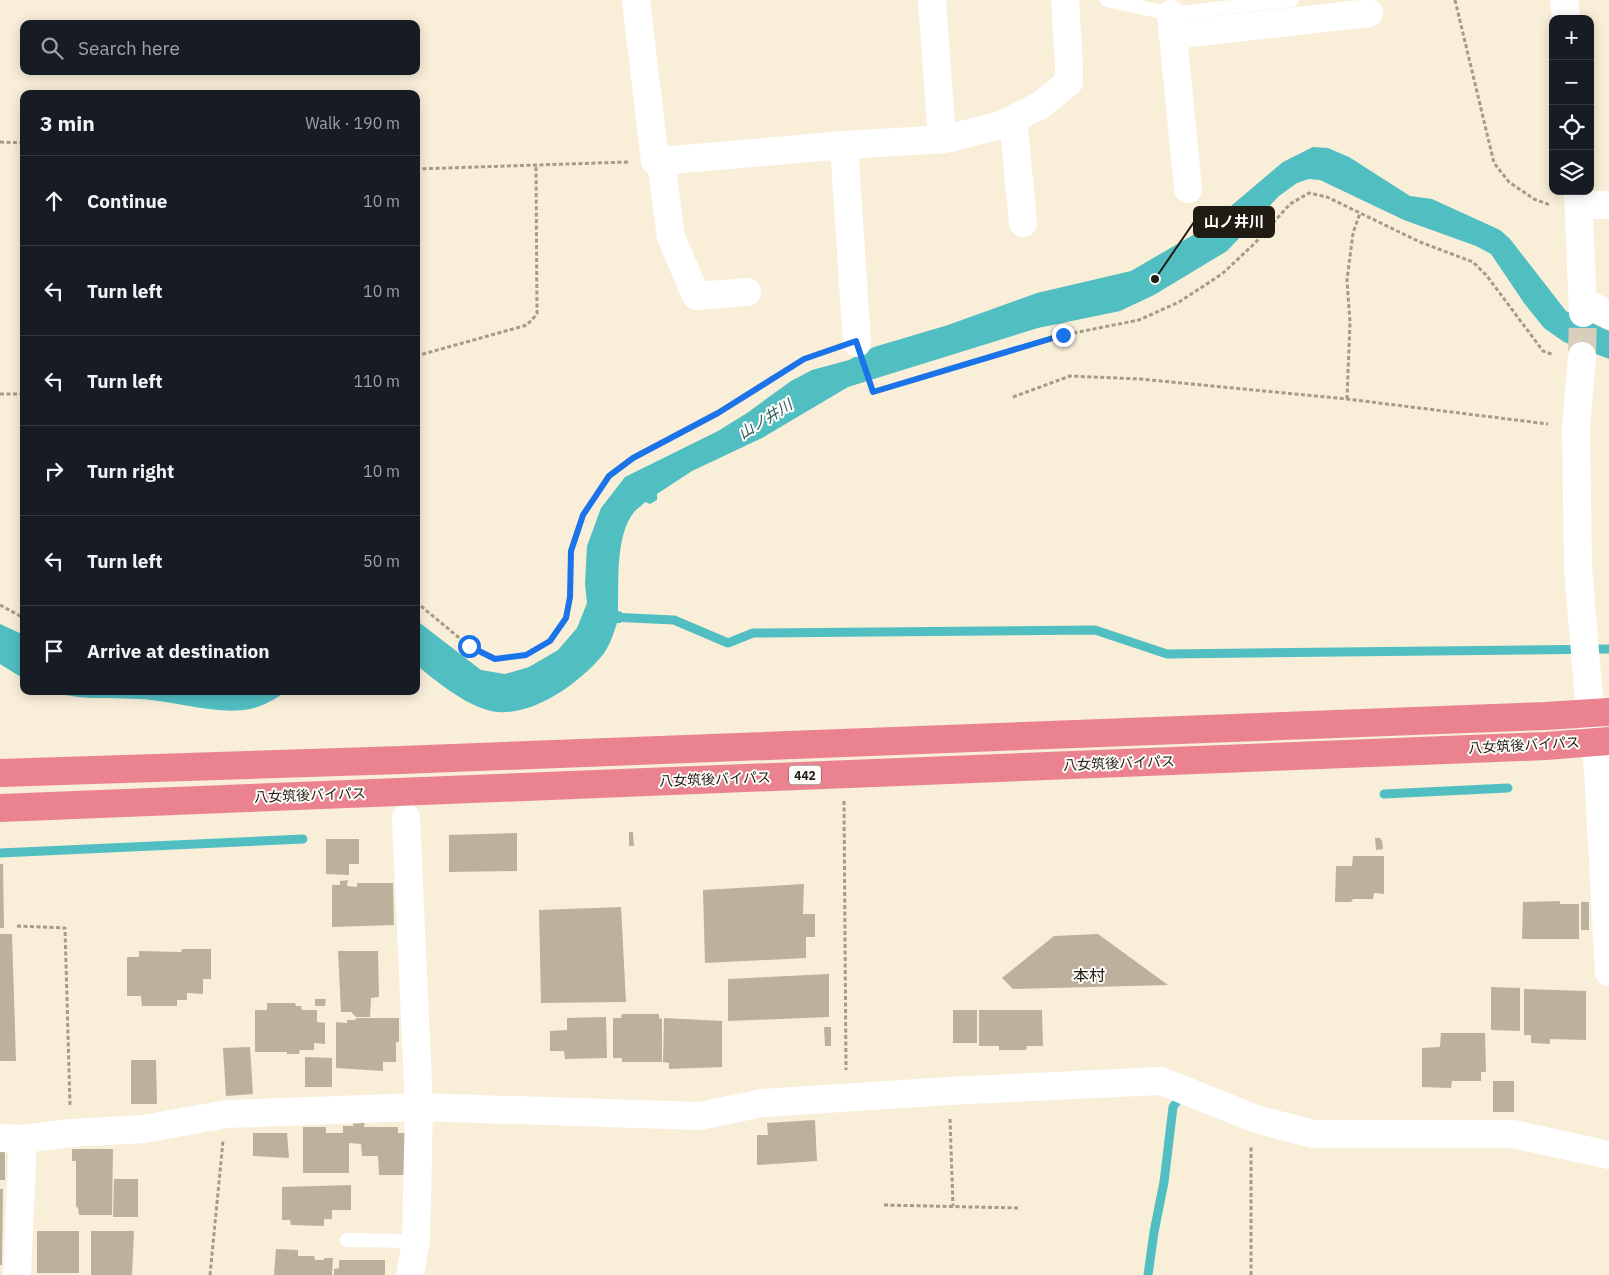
<!DOCTYPE html>
<meta charset="utf-8">
<style>
:root{--surface:#171b24;--page:#242831;--text:#f1f3f6;--muted:#9ea1a6;--line:#363941}
body{margin:0;font-family:"IBM Plex Sans","Noto Sans JP",sans-serif;background:var(--page);color:var(--text)}
.controls{position:absolute;right:15px;top:15px;display:grid;overflow:hidden;border-radius:10px;box-shadow:0 2px 12px #0003}
.controls button{width:45px;height:45px;display:grid;place-items:center;padding:0;border:0;border-bottom:1px solid var(--line);background:var(--surface);color:var(--text);font:25px sans-serif}
.stop{position:absolute;width:15px;height:15px;margin:-11px;border:4px solid #1a73e8;border-radius:50%;background:#fff}
.stop.end{background:#1a73e8;border-color:#fff;box-shadow:0 1px 5px #0008}
.list{margin:0;padding:0;list-style:none}
h2{display:flex;justify-content:space-between;align-items:center;height:65px;margin:0;padding:0 20px;font-size:21px}
h2 small{font-size:16px;font-weight:400;color:var(--muted)}
.list li{display:grid;grid-template-columns:32px 1fr auto;gap:15px;align-items:center;box-sizing:border-box;height:90px;padding:0 20px;border-top:1px solid var(--line)}
.list b{display:block;font-size:19px;white-space:nowrap}
.list em{font-size:16px;font-style:normal;color:var(--muted)}
.icon{flex:none;width:28px;height:28px;fill:none;stroke:currentColor;stroke-width:2;stroke-linecap:round;stroke-linejoin:round}
.map{position:relative;flex:none;width:1609px;height:1275px;overflow:hidden}
.search{position:absolute;background:var(--surface);box-shadow:0 2px 12px #0003;left:20px;top:20px;width:400px;height:55px;display:flex;align-items:center;gap:12px;box-sizing:border-box;padding:0 18px;border-radius:10px;color:var(--muted);font-size:19px}
.panel{position:absolute;background:var(--surface);box-shadow:0 2px 12px #0003;left:20px;top:90px;width:400px;height:605px;border-radius:10px}
.map>svg:first-child{display:block}
.water{fill:#51bec2}
.lines{fill:none;stroke-linecap:round;stroke-linejoin:round}
.stream{stroke:#51bec2;stroke-width:9}
.building{fill:#bcb19c}
.minor-tunnel{stroke:#d8cebb;stroke-width:28;stroke-dasharray:28 14;stroke-linecap:butt}
.path{stroke:#a39b8b;stroke-width:3;stroke-dasharray:4 2.5;stroke-linecap:butt}
.service{stroke:#fff;stroke-width:14}
.minor{stroke:#fff;stroke-width:28}
.trunk{stroke:#ea8290;stroke-width:28}
.route{stroke:#1a73e8;stroke-width:6}
.labels{text-anchor:middle;dominant-baseline:central;stroke-width:4;stroke-linejoin:round;paint-order:stroke}
.shield{fill:#fefcf8;stroke:#635f58;stroke-width:1}
.shield-label{font-size:12px;font-weight:bold;fill:#201c14}
.street-label{font-size:14px;fill:#201c14;stroke:#fefcf8}
.water-label{font-size:15px;font-style:italic;fill:#2d5c5e;stroke:#fefcf8}
.quarter-label{font-size:16px;fill:#201c14;stroke:#fefcf8}
.leader{fill:none;stroke:#201c14;stroke-width:2}
.callout-dot{fill:#201c14;stroke:#fefcf8;stroke-width:2}
.callout{fill:#201c14;stroke:#201c14;stroke-width:2}
.callout-label{font-size:15px;text-anchor:middle;font-weight:bold;fill:#fff}
</style>
<div class="map">
<svg width="1609" height="1275" viewBox="0 0 1609 1275">
<rect width="100%" height="100%" fill="#f9eed8"/>
<path class="water" d="M1313,147L1328,148L1349,157L1410,196L1432,199L1500,230L1510,239L1566,311L1609,331V359L1564,342L1544,328L1524,303L1491,254L1476,246L1404,220L1320,180L1309,179L1297,183L1279,196L1227,251L1154,295L1120,311L1038,328L848,387L762,438L692,471L657,494V500L650,504L645,502C642,505 637,509 634,512C615,536 619,582 618,611L622,612L621,623H617C613,635 609,648 601,657C577,685 529,719 491,711C463,704 438,682 416,665V620L481,670L505,674L529,667L558,650L577,628L587,603L585,584L587,546L601,508L625,477L718,431L747,413L791,381L812,370L849,360L874,347L948,325L1037,293L1131,271L1205,228L1283,162Z
M0,624L24,635V679L0,664Z
M49,691H287C275,699 264,706 250,709C219,715 182,703 151,700C116,696 83,702 49,691Z"/>
<g class="lines">
<path class="stream" d="M610,617L674,620L728,643L753,633L1095,630L1167,654L1609,649
M1384,794L1508,788
M0,853L303,839
M1148,1275L1154,1232L1164,1182L1173,1107L1178,1100"/>
</g>
<path class="building" d="M629,832H633L634,846H629Z
M517,833V871L449,872V835Z
M1375,838H1380L1382,841L1383,849L1376,850Z
M326,839H359V864H349V875L326,874Z
M1353,856H1384V894L1374,893L1373,899H1353L1351,902H1335L1336,866H1352Z
M0,864H3L4,928H0Z
M348,880L347,886L357,887V883H393L394,925L332,927V885H340V881Z
M804,884L803,914H815V937H806V958L705,963L703,890Z
M1560,901V904H1579V939H1522L1523,902Z
M1581,902H1589V930H1581Z
M621,907L626,1002L541,1003L539,910Z
M0,934H12L16,1061H0Z
M1098,934L1168,985L1013,989L1002,978L1054,936Z
M182,949H211V979H203V994L187,993V1000H177V1006H142L141,996H127V957H139V951L181,952Z
M338,951H378L379,997L371,998L370,1017H356L351,1012H341Z
M829,974V1017L728,1021V979Z
M1491,987L1520,988V1031L1491,1030Z
M1524,989L1586,991V1040L1550,1039V1044L1531,1043V1035H1524Z
M315,999H326L325,1006H315Z
M267,1003H295L296,1006H301L302,1010H317V1022L325,1023V1044L314,1043V1050H300L299,1054H287V1052H255V1010H267Z
M953,1010H977V1043H953Z
M979,1010H1042L1043,1046H1027L1026,1050H999V1046H979Z
M622,1014H659V1018L662,1019V1062H622V1058H613V1018H621Z
M606,1017L607,1058L565,1059L564,1051H550V1031L567,1030V1018Z
M356,1018H399V1042H396V1062H383V1071L336,1068V1022L347,1023V1020H355Z
M664,1018L722,1021V1067L669,1069V1063L663,1062Z
M824,1027H831V1046H825Z
M1441,1033H1485L1486,1072H1481V1081H1452L1451,1088L1422,1087V1048L1440,1047Z
M250,1047L253,1094L226,1096L223,1048Z
M305,1057L332,1058V1087H305Z
M131,1060H156L157,1104H131Z
M1493,1081H1514V1112H1493Z
M815,1120L817,1161L757,1165V1135H768L767,1123Z
M353,1122H365L364,1127H398V1133H410L406,1175H379L378,1156H362L361,1144L349,1143V1173H303V1127H326V1133H343V1126H353Z
M253,1133H287L289,1158L253,1156Z
M72,1149H113L112,1215H79L78,1208L76,1206V1161H72Z
M0,1151H5V1180H0Z
M114,1179H138V1217H113Z
M351,1185V1210H332V1219H324V1226L291,1225L290,1220H282V1187Z
M0,1189H3L2,1265H0Z
M37,1231H79V1273H37Z
M91,1231H134L132,1275H91Z
M276,1249L298,1250V1256H314L315,1260H324V1258H333L332,1275H274Z
M339,1260H385V1275H334V1269L339,1268Z"/>
<g class="lines">
<path class="minor-tunnel" d="M1582,356L1583,313"/>
<path class="path" d="M1455,0L1494,163L1509,182L1534,199L1550,205
M0,142L24,143
M416,169L628,162
M416,356L527,325L537,314L536,166
M865,367L873,391L1063,335L1139,320L1179,302L1222,274L1254,244L1290,204L1309,193L1327,197L1420,242L1473,262L1487,276L1543,351L1554,355
M0,394H24
M1013,397L1070,376L1140,379L1347,399L1548,424
M1347,399L1350,322L1347,280L1353,233L1360,213
M416,602L469,646L495,659L526,655L550,641L565,618L571,597V551L583,515L609,476L633,458L718,413L804,359L830,350
M0,605L24,618
M844,801L846,1070
M17,926L65,928L70,1105
M950,1119L953,1206
M884,1205L1019,1208
M210,1275L223,1141
M1251,1275V1146"/>
<path class="service" d="M1107,0L1171,14L1292,0
M347,1240L416,1241"/>
<path class="minor" d="M636,0L655,161H661L844,145L946,139L1001,125L1041,105L1069,82V65L1065,0
M932,0L942,139
M1564,0L1566,19
M1171,14L1188,189
M1173,35L1369,13
M1013,119L1023,223
M844,145L857,343
M661,161L671,237L696,296L747,292
M1578,191L1583,313
M1579,205H1609
M1583,301L1609,315
M1582,356L1576,427L1578,568L1588,688L1598,770L1609,972
M406,818L419,1107L416,1241L410,1275
M0,1138L23,1139L71,1133L144,1129L226,1114L419,1107L699,1116L763,1103L949,1091L1161,1081L1256,1119L1313,1134H1513L1609,1155
M17,1275L23,1139"/>
<path class="trunk" d="M0,773L401,760L1545,716L1609,712
M0,808L1546,746L1609,741"/>
</g>
<g class="lines">
<path class="route" d="M469,646L495,659L526,655L550,641L566,618L570,597L571,551L583,515L609,476L633,458L718,413L804,359L856,341L873,392L1063,335"/>
</g>
<g class="labels">
<rect class="shield" x="789" y="765.5" width="32" height="19" rx="4"/>
<g class="shield-label">
<text x="805" y="775">442</text>
</g>
<g class="street-label">
<text transform="translate(1524 745) rotate(-3)">八女筑後バイパス</text>
<text transform="translate(1119 763) rotate(-2)">八女筑後バイパス</text>
<text transform="translate(715 779) rotate(-2)">八女筑後バイパス</text>
<text transform="translate(310 795) rotate(-2)">八女筑後バイパス</text>
</g>
<g class="water-label">
<text transform="translate(765 419) rotate(-32)">山ノ井川</text>
</g>
<g class="quarter-label">
<text x="1089" y="975">本村</text>
</g>
</g>
<path class="leader" d="M1155 279L1194 222"/>
<circle class="callout-dot" cx="1155" cy="279" r="5"/>
<rect class="callout" x="1194" y="207" width="80" height="30" rx="5"/>
<g class="callout-label">
<text x="1234" y="227">山ノ井川</text>
</g>
</svg>
<div class="controls">
<button>+</button>
<button>−</button>
<button><svg class="icon" aria-label="locate" viewBox="0 0 24 24"><circle cx="12" cy="12" r="6"/><path d="M12 2v4M12 18v4M2 12h4M18 12h4"/></svg></button>
<button><svg class="icon" aria-label="layers" viewBox="0 0 24 24"><path d="M12 4l9 5-9 5-9-5zM3 14l9 5 9-5"/></svg></button>
</div>
<div class="stop" style="left:469px;top:646px"></div>
<div class="stop end" style="left:1063px;top:335px"></div>
<div class="search"><svg class="icon" aria-label="search" viewBox="0 0 24 24"><circle cx="10" cy="10" r="6"/><path d="M15 15l6 6"/></svg>Search here</div>
<section class="panel">
<h2>3 min<small>Walk · 190 m</small></h2>
<ul class="list">
<li><svg class="icon" aria-label="ahead" viewBox="0 0 24 24"><path d="M12 20V5M6 11l6-6 6 6"/></svg><div><b>Continue</b></div><em>10 m</em></li>
<li><svg class="icon" aria-label="left" viewBox="0 0 24 24"><path d="M17 20v-9H6M10 6l-5 5 5 5"/></svg><div><b>Turn left</b></div><em>10 m</em></li>
<li><svg class="icon" aria-label="left" viewBox="0 0 24 24"><path d="M17 20v-9H6M10 6l-5 5 5 5"/></svg><div><b>Turn left</b></div><em>110 m</em></li>
<li><svg class="icon" aria-label="right" viewBox="0 0 24 24"><path d="M7 20v-9h11M14 6l5 5-5 5"/></svg><div><b>Turn right</b></div><em>10 m</em></li>
<li><svg class="icon" aria-label="left" viewBox="0 0 24 24"><path d="M17 20v-9H6M10 6l-5 5 5 5"/></svg><div><b>Turn left</b></div><em>50 m</em></li>
<li><svg class="icon" aria-label="arrive" viewBox="0 0 24 24"><path d="M6 21V4h12l-3 4 3 4H6"/></svg><div><b>Arrive at destination</b></div></li>
</ul>
</section>
</div>
